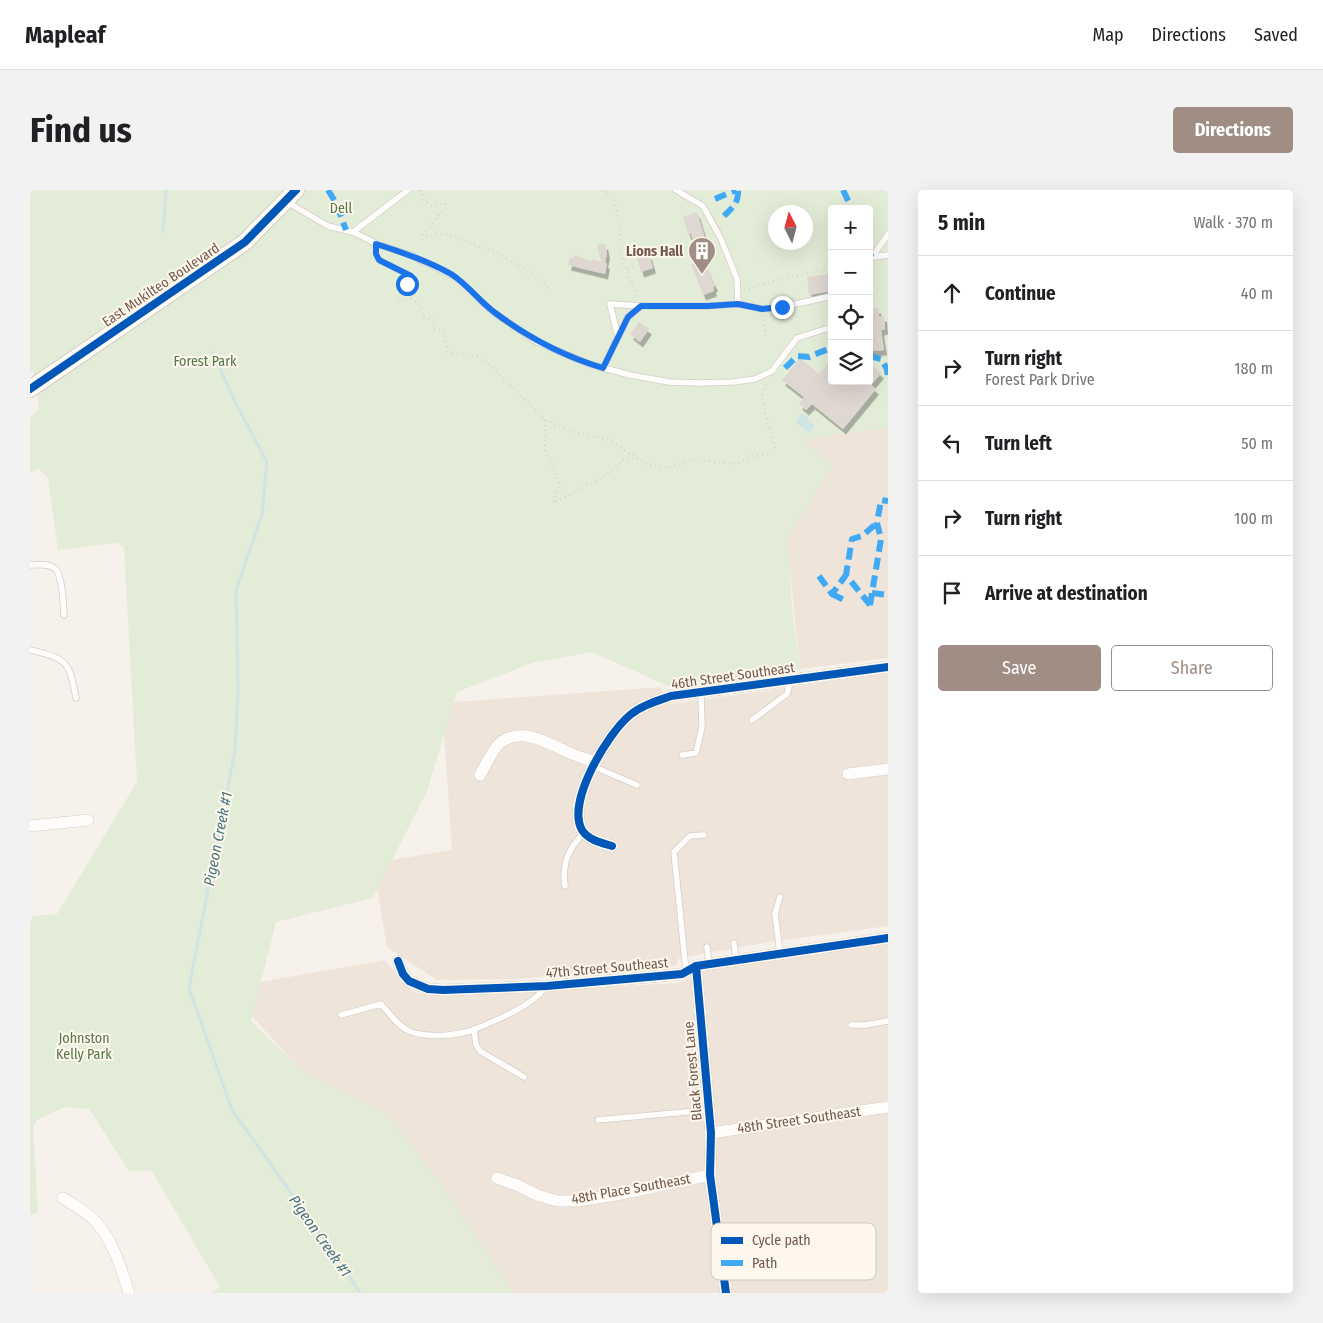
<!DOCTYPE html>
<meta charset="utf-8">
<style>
:root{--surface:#fff;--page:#f2f2f2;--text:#202124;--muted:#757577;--line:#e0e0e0;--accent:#a08e84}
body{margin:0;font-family:"Fira Sans Condensed",sans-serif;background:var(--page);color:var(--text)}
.controls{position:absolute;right:15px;top:15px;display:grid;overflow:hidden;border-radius:5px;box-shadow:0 5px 20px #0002}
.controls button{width:45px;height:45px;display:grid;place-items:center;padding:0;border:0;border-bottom:1px solid var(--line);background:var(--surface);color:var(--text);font:25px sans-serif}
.compass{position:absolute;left:738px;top:15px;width:45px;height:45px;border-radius:50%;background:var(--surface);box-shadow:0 5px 20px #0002;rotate:354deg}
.stop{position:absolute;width:15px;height:15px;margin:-11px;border:4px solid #1a73e8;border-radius:50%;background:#fff}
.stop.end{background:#1a73e8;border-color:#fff;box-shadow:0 1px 5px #0008}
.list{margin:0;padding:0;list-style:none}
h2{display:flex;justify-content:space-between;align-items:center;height:65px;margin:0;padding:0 20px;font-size:21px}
h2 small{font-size:16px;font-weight:400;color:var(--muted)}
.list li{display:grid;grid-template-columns:32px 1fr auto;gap:15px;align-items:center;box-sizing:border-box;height:75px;padding:0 20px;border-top:1px solid var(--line)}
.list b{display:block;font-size:19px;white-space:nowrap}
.list p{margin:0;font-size:16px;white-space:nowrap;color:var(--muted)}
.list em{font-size:16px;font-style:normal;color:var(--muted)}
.actions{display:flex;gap:10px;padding:15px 20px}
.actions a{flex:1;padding:11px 0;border:1px solid var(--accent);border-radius:5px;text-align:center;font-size:18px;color:var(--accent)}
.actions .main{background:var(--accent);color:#fff}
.icon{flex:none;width:28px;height:28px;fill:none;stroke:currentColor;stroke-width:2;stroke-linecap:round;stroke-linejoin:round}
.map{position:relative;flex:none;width:858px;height:1103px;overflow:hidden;border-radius:5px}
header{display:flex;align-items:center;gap:30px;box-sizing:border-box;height:70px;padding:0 25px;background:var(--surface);border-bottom:1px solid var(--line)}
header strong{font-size:24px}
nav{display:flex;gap:28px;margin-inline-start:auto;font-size:18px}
.intro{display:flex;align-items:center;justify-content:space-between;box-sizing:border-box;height:120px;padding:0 30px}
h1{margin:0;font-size:35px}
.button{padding:12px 22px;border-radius:5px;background:var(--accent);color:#fff;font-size:18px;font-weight:700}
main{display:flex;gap:30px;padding:0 30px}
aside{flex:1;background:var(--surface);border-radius:5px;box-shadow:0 5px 20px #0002}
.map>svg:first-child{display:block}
.residential{fill:#efe4d9}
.green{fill:#e3ecd7;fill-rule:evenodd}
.water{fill:#cee4e5}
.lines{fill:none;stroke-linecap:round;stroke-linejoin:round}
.stream{stroke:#cee4e5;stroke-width:3}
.building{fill:#dfd7d1;filter:url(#shadow)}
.service-casing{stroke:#d3cdc7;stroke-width:7}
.minor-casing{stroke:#d3cdc7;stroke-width:12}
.secondary-casing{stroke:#d5cec8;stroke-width:18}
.path{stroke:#d7d0cb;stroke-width:2;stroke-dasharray:1 4;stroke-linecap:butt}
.service{stroke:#fefdfc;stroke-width:5.5}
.minor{stroke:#fefdfc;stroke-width:11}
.secondary{stroke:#fefdfc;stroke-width:16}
.quiet{stroke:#3fa9f5;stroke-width:6;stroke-dasharray:12 6;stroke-linecap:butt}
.cycleway-casing{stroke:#fef7ed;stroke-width:11}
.cycleway{stroke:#0057b8;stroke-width:8}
.route{stroke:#1a73e8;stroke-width:6}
.labels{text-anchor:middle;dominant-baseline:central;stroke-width:4;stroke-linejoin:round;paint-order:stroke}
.park-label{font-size:14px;fill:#557746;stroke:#fef7ed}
.poi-label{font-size:14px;font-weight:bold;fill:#72594d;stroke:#fef7ed;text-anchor:end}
.street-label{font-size:14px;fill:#72594d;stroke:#fef7ed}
.water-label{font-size:15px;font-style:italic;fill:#45757d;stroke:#fef7ed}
.key{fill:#fef7ed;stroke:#d4c8bd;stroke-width:1}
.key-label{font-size:14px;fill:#72594d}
</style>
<header>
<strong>Mapleaf</strong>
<nav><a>Map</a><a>Directions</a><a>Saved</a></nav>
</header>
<div class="intro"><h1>Find us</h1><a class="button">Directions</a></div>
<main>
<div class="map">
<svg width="858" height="1103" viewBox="0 0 858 1103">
<defs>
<filter id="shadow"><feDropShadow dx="3" dy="5.5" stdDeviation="0" flood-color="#0004"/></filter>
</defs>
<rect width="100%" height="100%" fill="#f6f1eb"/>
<path class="residential" d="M858,238V468L770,479L747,252Z
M858,483V736L739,752L649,768L646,776L485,789L407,790L357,757L343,673L422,660L412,513L631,497L634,515Z
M858,754V1103H467V1100L197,798L354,770L385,803L411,806L648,793L678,780Z"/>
<path class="green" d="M0,0H858V238L775,249L778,255L803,275L758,347L762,419L770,479L638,496L562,462L502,473L427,502L397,601L343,708L246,732L221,831L271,880L356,923L410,992L480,1097L481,1103H182L190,1097L121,980L99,981L59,919L35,917L7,930L3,936L8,1022L0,1025V733L3,726L27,724L107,592L94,358L88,353L28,360L18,288L8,278L0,283V227L9,220L3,181L0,182ZM802,19H839V191H802ZM746,22H776V52H746Z"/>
<path class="water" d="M772,223L778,227L777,230L785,236L779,243L765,232Z"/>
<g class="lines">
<path class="stream" d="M133,42L136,0
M183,163L206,214L237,272L232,324L206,401L208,501L205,560L159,798L202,920L302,1060L330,1103"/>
</g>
<path class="building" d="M667,22L678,58L666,61L661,44H658L653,27Z
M575,54L577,63L575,73H577L575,84L538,75L540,68H543L544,65L561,71V69L571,72L567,55Z
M619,64L623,78L611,82L607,68Z
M673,70L685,96L683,97L684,101L673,105L661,74Z
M798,84L801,101L779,105L777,87Z
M848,118L849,126H854L855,139L851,140L854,160L839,161V119Z
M609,132L619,139L610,152L600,144Z
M770,168L789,184L802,169V191H839V173L851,183L841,195L846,199L813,239L782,214L776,220L769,214L774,207L752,190Z"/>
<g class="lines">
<defs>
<path id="service" d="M646,0L673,16L691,49L707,89L708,114
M257,12L298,36L323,42L347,54L380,65L422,85L463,122L507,152L559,174L600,185L639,192L670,193L703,192L725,189L742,181L767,148L802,137
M323,42L378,0
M843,67L858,65
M839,72L858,44
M801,107L802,116
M588,147L580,114L611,116H678L708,114L732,119L752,117L802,106
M573,178L598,127L611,116
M0,375C8,375 18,373 24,378C33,383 33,415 34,425
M0,460C37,469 39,470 46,508
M722,530L757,504L761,490
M652,565L666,563L672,537L671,503
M562,576L607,595
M535,696C532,673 538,659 554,643
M704,753L706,770
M677,757L679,774
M750,764L745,723L750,707
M656,781L644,662L660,646L674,645
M311,825L351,814C359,823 369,837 379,841C396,848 423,846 440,841C461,833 503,816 515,797
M821,835H836L858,831
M444,839L446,855L450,861L494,887
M568,930L678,920"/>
<path id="minor" d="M818,584L858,579
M450,585C455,576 464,557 471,552C495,536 520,555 542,564C549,567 557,569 564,572
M0,636L58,630
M582,656C572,653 558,650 552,640C536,612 578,543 600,525C612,515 627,511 641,506L858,477
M368,771L373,784L379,791L398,799L413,800L517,796L652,784L666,776L858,748
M666,776L681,943L680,985L696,1103
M681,943L858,917
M467,988L487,995L507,1005L527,1011H548L591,1004L680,985
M33,1008C43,1015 56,1021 64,1030C83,1049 91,1078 99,1103"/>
<path id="secondary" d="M0,199L215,52L266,0"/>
</defs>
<use href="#service" class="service-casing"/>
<use href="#minor" class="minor-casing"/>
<use href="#secondary" class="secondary-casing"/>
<path class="path" d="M390,0L394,11L401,16L414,13L417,16L392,45V49L406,44L419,45L472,65L516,94L520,101
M573,0L585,12L591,42L588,53L594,77L597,79L607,108
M346,61L349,70L381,86L368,110L381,109L391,115L393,127L405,131L404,139L413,141L418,162L452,167L498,212L515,230L543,242L579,250L615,273L634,278L665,270L706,274L723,266L737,264L745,257L735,223L732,204L737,193
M597,79L605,76
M714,100L757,87L793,80L802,70
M733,125L736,148
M515,230V259L530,294L523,313C549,299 575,290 595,268L605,269"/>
<use href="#service" class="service"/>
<use href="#minor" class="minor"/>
<use href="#secondary" class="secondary"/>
<path class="quiet" d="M298,0L306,13L316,40
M813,0L822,19
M685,9L706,0
M694,26C702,18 709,13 708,0
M839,65L843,67
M839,166L851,169L857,179L858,189
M755,178L767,166L779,167L798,159L802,160
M789,386L802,404L816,385
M842,403L858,405
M802,404L818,412
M840,415L851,349L847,333L851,310L858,311
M840,415L816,385L822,349L832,346L847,333"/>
<defs>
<path id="cycleway" d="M0,199L215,52L266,0
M582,656C572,653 558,650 552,640C536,612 578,543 600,525C612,515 627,511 641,506L858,477
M368,771L373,784L379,791L398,799L413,800L517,796L652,784L666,776L858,748
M666,776L681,943L680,985L696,1103"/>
</defs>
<use href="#cycleway" class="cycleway-casing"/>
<use href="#cycleway" class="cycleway"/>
</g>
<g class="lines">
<path class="route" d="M377,94L381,86L349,70L346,64V54C372,62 398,71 421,84C437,94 449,111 464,122C497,147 533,166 573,178L598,127L611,116H678L708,114L732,119L752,117"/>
</g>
<defs>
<symbol id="building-pin" viewBox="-11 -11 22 30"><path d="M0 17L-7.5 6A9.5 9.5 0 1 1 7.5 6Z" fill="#a08e84" stroke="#fef7ed"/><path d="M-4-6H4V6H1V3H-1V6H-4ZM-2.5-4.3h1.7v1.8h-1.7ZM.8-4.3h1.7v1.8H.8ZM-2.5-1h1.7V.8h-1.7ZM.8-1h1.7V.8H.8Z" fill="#fff"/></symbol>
</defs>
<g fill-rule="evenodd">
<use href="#building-pin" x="656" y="45" width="32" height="43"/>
</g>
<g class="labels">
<g class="park-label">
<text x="311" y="18">Dell</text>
<text x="175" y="171">Forest Park</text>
<text x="54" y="848">Johnston<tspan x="54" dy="16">Kelly Park</tspan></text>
</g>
<g class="poi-label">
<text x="653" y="61">Lions Hall</text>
</g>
<g class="street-label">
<text transform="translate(131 95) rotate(-34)">East Mukilteo Boulevard</text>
<text transform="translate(703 486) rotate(-8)">46th Street Southeast</text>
<text transform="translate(577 778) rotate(-5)">47th Street Southeast</text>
<text transform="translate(663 881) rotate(-95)">Black Forest Lane</text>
<text transform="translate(769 930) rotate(-8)">48th Street Southeast</text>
<text transform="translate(601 999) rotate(-10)">48th Place Southeast</text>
</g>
<g class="water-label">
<text transform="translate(188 649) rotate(-79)">Pigeon Creek #1</text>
<text transform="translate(290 1046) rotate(55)">Pigeon Creek #1</text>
</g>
</g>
<rect x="681" y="1033" width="165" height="57" rx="8" class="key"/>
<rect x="691" y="1047" width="22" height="7" fill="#0057b8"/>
<rect x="691" y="1070" width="22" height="6" fill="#3fa9f5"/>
<g class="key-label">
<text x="722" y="1055">Cycle path</text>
<text x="722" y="1078">Path</text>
</g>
</svg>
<div class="controls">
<button>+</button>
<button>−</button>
<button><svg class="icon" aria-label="locate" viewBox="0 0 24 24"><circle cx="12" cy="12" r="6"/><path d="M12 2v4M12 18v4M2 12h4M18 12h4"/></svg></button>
<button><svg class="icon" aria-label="layers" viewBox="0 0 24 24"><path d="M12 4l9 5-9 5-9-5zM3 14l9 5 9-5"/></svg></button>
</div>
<svg class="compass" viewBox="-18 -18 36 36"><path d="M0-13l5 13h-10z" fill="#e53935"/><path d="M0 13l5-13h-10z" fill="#757577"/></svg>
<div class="stop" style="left:377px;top:94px"></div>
<div class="stop end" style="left:752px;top:117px"></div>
</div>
<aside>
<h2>5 min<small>Walk · 370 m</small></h2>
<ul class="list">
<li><svg class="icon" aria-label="ahead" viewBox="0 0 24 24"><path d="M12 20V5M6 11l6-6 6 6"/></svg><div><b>Continue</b></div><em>40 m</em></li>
<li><svg class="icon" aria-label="right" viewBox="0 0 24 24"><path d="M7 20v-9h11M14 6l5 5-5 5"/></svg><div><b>Turn right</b><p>Forest Park Drive</p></div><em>180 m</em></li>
<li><svg class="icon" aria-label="left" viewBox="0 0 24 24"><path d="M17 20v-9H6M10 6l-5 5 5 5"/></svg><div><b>Turn left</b></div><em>50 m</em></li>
<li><svg class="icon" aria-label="right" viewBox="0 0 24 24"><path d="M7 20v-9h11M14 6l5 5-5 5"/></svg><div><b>Turn right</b></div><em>100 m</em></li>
<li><svg class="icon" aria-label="arrive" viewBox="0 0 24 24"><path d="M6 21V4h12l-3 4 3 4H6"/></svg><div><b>Arrive at destination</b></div></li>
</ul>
<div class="actions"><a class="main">Save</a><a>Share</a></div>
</aside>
</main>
